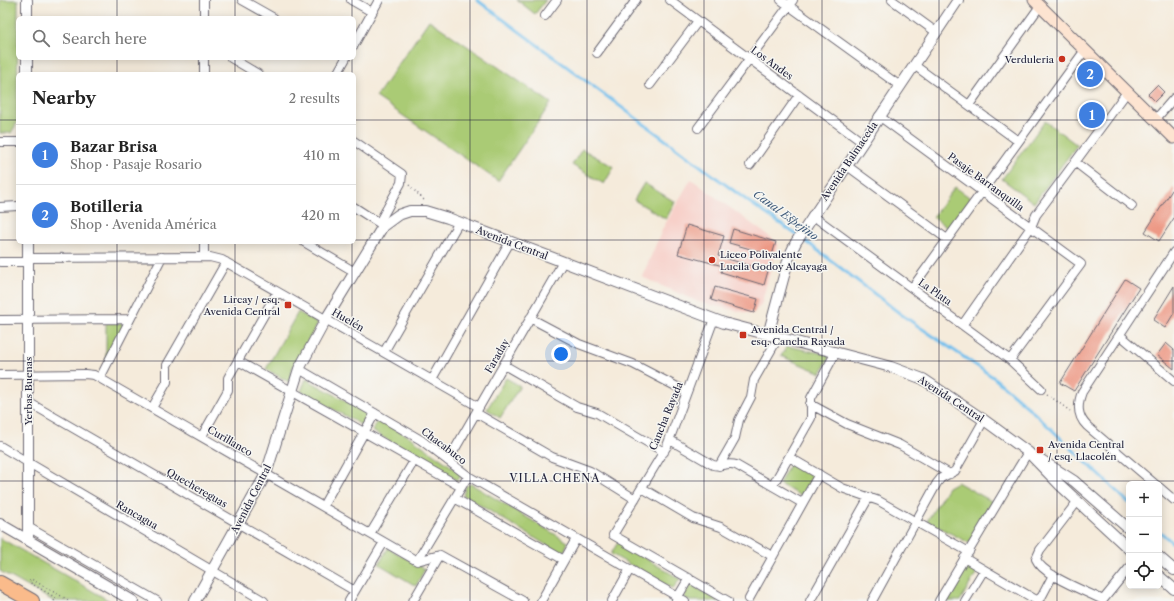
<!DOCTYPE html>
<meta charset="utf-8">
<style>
:root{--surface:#fff;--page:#f2f2f2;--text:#222;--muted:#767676;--line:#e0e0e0;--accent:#ea580c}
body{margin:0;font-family:"Libre Caslon Text",serif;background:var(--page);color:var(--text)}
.controls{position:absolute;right:12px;bottom:12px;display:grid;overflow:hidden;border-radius:6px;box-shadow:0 2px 10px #0003}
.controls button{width:36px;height:36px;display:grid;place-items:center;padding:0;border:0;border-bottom:1px solid var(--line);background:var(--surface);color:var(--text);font:20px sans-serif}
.you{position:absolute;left:561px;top:354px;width:14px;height:14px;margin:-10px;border:3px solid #fff;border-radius:50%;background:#1a73e8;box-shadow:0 0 0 6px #1a73e833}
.badge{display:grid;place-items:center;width:26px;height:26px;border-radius:50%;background:var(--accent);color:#fff;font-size:13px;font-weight:700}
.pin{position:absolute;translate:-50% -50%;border:2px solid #fff;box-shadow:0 1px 4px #0006}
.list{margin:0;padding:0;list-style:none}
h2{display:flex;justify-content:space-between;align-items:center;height:52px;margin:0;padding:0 16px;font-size:17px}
h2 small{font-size:13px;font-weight:400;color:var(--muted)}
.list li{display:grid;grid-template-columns:26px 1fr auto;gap:12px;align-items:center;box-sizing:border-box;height:60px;padding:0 16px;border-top:1px solid var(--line)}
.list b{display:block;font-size:15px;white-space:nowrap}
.list p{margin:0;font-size:13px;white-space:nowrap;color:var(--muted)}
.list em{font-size:13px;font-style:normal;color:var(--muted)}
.icon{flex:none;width:22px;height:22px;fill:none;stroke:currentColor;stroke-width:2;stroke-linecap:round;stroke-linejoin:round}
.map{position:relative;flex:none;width:1174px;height:601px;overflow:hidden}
.search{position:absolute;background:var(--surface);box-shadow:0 2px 10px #0003;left:16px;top:16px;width:340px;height:44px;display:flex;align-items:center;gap:10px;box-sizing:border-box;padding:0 14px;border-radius:6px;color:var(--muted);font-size:15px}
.panel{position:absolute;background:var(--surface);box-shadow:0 2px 10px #0003;left:16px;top:72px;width:340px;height:172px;border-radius:6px}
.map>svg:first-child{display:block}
.built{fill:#f7d0c9}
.green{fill:#aacb74;stroke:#667658}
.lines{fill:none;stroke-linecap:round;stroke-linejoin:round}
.stream{stroke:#73c0ed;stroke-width:3}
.building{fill:#ed9985}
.minor-casing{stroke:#6c6873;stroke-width:10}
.tertiary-casing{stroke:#6c6873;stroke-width:12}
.secondary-casing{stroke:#6c6873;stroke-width:13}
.motorway-casing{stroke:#6c6873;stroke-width:16}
.path{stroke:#6c6873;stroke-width:1.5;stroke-dasharray:1 3;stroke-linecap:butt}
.minor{stroke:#fff;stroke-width:8}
.tertiary{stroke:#fff;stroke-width:10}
.secondary{stroke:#fde4d1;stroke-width:11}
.motorway{stroke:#fabb8b;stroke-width:14}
.grid{fill:none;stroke:#22223b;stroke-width:1;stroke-opacity:0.55}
.poi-dot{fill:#c8321e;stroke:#f6f6f2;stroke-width:1.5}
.labels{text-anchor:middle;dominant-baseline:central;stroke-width:3;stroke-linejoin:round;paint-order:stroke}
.poi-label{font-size:10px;fill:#22223b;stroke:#f6f6f2;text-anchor:start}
.street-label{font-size:10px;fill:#22223b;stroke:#f6f6f2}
.water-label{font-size:11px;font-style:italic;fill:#3e5979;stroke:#f6f6f2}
.neighbourhood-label{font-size:11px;letter-spacing:1px;fill:#22223b;stroke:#f6f6f2}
</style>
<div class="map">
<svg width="1174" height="601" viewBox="0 0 1174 601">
<rect width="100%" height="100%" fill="#f6f6f2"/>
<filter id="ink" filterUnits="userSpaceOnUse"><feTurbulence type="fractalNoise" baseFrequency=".025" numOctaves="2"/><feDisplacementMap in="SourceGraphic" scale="8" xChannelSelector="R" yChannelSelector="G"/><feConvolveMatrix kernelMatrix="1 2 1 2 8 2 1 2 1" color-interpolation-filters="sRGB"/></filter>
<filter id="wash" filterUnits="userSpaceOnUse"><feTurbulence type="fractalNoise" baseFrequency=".012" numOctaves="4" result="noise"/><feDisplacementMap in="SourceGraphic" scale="16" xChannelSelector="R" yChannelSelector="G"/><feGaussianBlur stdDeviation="0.9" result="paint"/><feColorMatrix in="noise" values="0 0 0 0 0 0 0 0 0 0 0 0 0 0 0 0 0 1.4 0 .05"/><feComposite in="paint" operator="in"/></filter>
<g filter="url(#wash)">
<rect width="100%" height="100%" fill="#f5ebdb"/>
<path class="built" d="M691,179L778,243L761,305L752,314L698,302L642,277L663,228Z"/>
<path class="green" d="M0,0H18L17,123L11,133H0Z
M517,0H546L535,14Z
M429,20L551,103L498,181L376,97Z
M1045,121L1077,145L1034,203L1002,179Z
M582,149L614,167L604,184L572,165Z
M644,183L675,202L666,219L634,200Z
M955,187L972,199L950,230L933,217Z
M298,312L318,323L293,367L289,382L266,369Z
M127,321L106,365V322Z
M787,346L830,355L821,373L781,356Z
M506,378L520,386L500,418L487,409Z
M306,379L370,414L363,426L301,391Z
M378,419L410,437L462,474L457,480L372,431Z
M791,461L813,475L801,496L779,484Z
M957,482L993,502L969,543L927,521L948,487Z
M471,484L568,542L563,555L463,495L466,486Z
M0,538L110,601H53L0,571Z
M618,542L680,579L673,589L611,554Z
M388,548L425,569L416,586L379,564Z
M965,565L977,572L960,601H944Z
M692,585L718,601H690L685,598L684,595L690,586Z"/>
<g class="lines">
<path class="stream" d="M477,0L749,202L807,242L902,315L993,377L1030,409L1129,503
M1159,531L1174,544"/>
</g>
<g id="blocks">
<path class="building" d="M1157,85L1164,92L1155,101L1148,94Z
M1091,101L1104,110L1092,128L1079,119Z
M1174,187V218L1159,241L1145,232Z
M687,225L724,236L718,256L768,271L764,285L721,272L723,266L678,254Z
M733,229L776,242L772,255L729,243Z
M1125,279L1139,288L1074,391L1060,383Z
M1174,286V313L1165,328L1153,320Z
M715,287L758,299L754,313L711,300Z
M1166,343L1174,350V369L1157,355Z"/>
</g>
</g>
<g filter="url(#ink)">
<use href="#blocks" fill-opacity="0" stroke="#6c6873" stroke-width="1"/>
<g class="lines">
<defs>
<path id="minor" d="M204,0V18
M242,0L274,18
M351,0L372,12
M670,0L862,142
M781,0L900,86
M892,0L936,32
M545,16L557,0
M354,45L379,0
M597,53L636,0
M204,58V74
M231,58L258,74
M914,65L1018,141
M337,74L346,58
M650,85L698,21
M969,105L1040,6
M879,116L1081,264L1010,360
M1155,120L1174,98
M698,128L793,0
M354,141L402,174L401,183L379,223
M0,142H18
M1075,162L1132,206
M750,165L799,95
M846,165L947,239
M0,207L18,206
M354,207L382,225
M812,215L1010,360L1041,389
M204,242V257
M304,242L355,272
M28,258L210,257L222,260L479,407
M0,262H28
M912,288L1085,50
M530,318L579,344L633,364L687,392
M714,319L667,446L613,535L728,601
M0,320L130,319
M963,324L1031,227L1036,215L1127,92
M1120,335L1174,381
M384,352L459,222
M238,361L461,487
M504,365L577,407L597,413L664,452
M299,369L421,440L468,476L685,601
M0,375L85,374L94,375L417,561L440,555
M100,378L162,257
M432,380L510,242
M28,402L355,591
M810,404L847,424L900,445L950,474
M152,408L167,382V365L226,262
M476,413L552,457L590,471L635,499
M202,436L228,390V378L277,292
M670,440L713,465C721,467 728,462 736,465L802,503
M0,446L264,601
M789,457L842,488L879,501L969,552
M448,461L563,262
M719,466L735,438L739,420L751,397L754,380L778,338
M1155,484L1087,426C1077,416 1077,405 1082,392L1174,252
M773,485L811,418V398L836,352
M1159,487L1174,500
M642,488L693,518L721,527L772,556
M456,499L564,560
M1077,502L1040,550L1036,559C1043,576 1086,591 1103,600L1129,568
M323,506L375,413
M28,527L157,601
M370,534L414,461
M440,555L523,601
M964,558L1038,601
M417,561L468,476
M749,599L819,474
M676,600L689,578
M349,601L384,542
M413,601L440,555
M541,601L576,539
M612,601L630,569
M810,601L869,497
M872,601L937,483L941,478L955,471L984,420
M939,601L1028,452
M965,601L984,570
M1037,601L1042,596L1053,575"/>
<path id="tertiary" d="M27,18V0
M27,58V74
M28,242V540
M768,335L789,257L796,242L958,0
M1035,456L1074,481L1129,529
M0,524L133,601
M1159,557L1174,570
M1159,576L1174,589
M195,601L266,474L299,369L326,319L383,226L398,215L410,211H425L448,218L724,323L891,367L923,379L984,420L1028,452L1060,485L1129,549"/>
<path id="secondary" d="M1034,0L1174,138"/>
<path id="motorway" d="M0,583L32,601"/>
</defs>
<use href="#minor" class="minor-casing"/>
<use href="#tertiary" class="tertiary-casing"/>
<use href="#secondary" class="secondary-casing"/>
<use href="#motorway" class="motorway-casing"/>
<path class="path" d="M409,185L426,202
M1047,394L1070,411
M54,601L56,598L29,582L31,579L70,601"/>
<use href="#minor" class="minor"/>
<use href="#tertiary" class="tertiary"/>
<use href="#secondary" class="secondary"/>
<use href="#motorway" class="motorway"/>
</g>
</g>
<path class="grid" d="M117,0V18M235,0V18M352,0V18M470,0V601M587,0V601M704,0V601M822,0V601M939,0V601M1057,0V601M117,58V74M235,58V74M352,58V74M0,120H18M354,120H1174M0,240H18M354,240H1174M117,242V601M235,242V601M352,242V601M0,361H1174M0,481H1174"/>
<g class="poi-dot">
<circle cx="1062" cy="59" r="4"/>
<circle cx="712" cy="260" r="4"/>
<rect x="284" y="301" width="8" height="8" rx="2"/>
<rect x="739" y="331" width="8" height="8" rx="2"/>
<rect x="1036" y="446" width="8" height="8" rx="2"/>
</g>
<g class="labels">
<g class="poi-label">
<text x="1054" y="59" text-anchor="end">Verduleria</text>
<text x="720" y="254">Liceo Polivalente<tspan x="720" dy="12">Lucila Godoy Alcayaga</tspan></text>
<text x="280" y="299" text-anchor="end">Lircay / esq.<tspan x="280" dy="12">Avenida Central</tspan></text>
<text x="751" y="329">Avenida Central /<tspan x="751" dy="12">esq. Cancha Rayada</tspan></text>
<text x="1048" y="444">Avenida Central<tspan x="1048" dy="12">/ esq. Llacolén</tspan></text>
</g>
<g class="street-label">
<text transform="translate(772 63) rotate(36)">Los Andes</text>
<text transform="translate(849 161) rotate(-56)">Avenida Balmaceda</text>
<text transform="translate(986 182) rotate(36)">Pasaje Barranquilla</text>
<text transform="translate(512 243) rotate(21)">Avenida Central</text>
<text transform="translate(935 292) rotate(35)">La Plata</text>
<text transform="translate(348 320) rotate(30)">Huelén</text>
<text transform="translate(497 356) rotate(-60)">Faraday</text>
<text transform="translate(28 391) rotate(-90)">Yerbas Buenas</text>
<text transform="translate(951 399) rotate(33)">Avenida Central</text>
<text transform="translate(666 416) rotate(-68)">Cancha Rayada</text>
<text transform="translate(230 441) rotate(30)">Curillanco</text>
<text transform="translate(444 446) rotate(37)">Chacabuco</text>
<text transform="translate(197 488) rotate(30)">Quechereguas</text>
<text transform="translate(251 499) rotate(-63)">Avenida Central</text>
<text transform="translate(137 515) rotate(30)">Rancagua</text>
</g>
<g class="water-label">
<text transform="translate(786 215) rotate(36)">Canal Espejino</text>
</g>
<g class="neighbourhood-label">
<text x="555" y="478">VILLA CHENA</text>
</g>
</g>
</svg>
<div class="controls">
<button>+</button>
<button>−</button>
<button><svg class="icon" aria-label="locate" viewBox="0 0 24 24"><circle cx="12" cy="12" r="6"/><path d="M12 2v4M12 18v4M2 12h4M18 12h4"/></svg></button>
</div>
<div class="you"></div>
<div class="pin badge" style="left:1092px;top:115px;background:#3f7fe0">1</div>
<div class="pin badge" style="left:1090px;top:74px;background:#3f7fe0">2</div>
<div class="search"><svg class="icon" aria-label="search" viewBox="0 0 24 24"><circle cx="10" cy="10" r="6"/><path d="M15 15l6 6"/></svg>Search here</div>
<section class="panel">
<h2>Nearby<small>2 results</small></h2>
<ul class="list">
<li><span class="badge" style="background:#3f7fe0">1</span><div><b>Bazar Brisa</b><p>Shop · Pasaje Rosario</p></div><em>410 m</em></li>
<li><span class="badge" style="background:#3f7fe0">2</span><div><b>Botilleria</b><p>Shop · Avenida América</p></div><em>420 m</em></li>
</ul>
</section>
</div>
